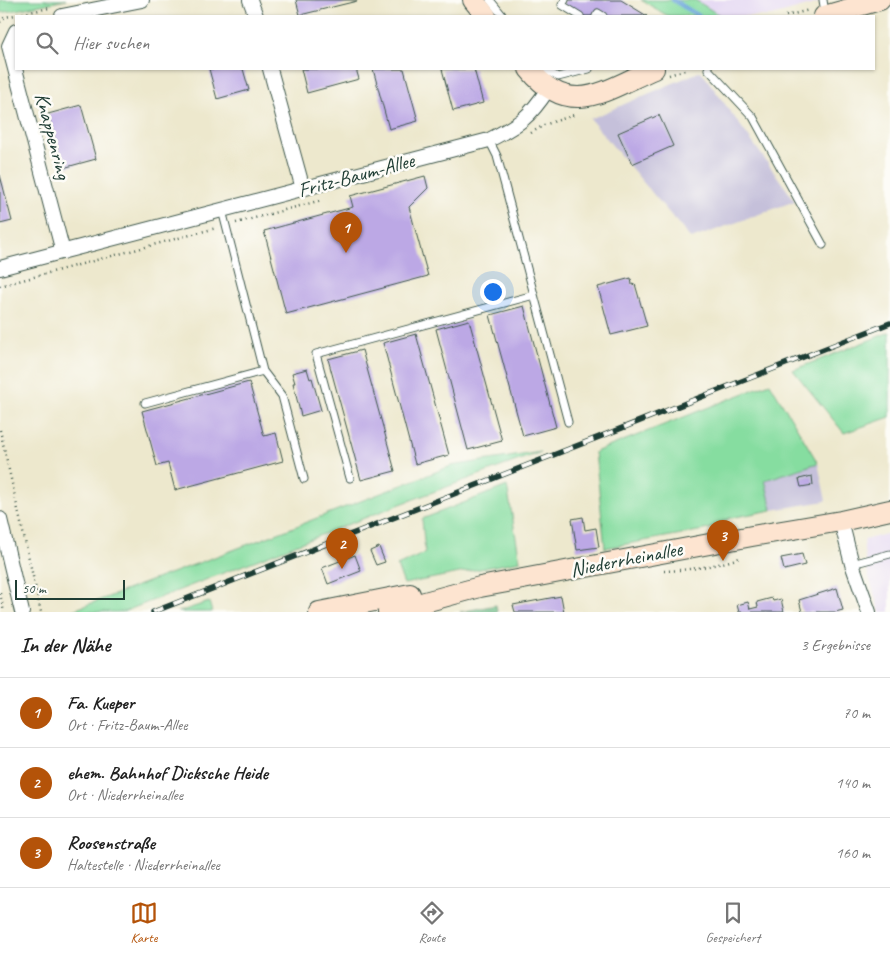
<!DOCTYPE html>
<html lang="de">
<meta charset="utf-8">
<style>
:root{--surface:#fff;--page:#f2f2f2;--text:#222;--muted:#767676;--line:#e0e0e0;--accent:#b45309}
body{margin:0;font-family:Caveat,sans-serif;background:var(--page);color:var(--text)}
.scale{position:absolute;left:15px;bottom:12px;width:110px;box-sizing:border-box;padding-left:5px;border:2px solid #1f3d34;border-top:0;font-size:14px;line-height:18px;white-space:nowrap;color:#1f3d34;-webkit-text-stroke:4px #fdfcf7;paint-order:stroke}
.you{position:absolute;left:492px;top:291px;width:18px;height:18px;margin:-12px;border:4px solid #fff;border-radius:50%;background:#1a73e8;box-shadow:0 0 0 8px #1a73e833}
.badge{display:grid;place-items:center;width:32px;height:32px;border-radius:50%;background:var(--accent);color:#fff;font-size:16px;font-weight:700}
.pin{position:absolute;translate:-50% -41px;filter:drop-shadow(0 1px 2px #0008)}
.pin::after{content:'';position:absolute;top:26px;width:18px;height:15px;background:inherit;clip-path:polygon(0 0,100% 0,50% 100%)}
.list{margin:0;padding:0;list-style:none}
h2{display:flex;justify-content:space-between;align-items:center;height:65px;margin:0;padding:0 20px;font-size:21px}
h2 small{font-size:16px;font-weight:400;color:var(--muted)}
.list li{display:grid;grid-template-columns:32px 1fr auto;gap:15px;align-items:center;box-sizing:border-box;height:70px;padding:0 20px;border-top:1px solid var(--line)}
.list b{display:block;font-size:19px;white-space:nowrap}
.list p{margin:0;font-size:16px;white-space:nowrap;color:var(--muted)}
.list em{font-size:16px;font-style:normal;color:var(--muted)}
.icon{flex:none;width:28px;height:28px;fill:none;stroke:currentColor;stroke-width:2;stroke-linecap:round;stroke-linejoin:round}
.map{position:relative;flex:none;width:890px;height:612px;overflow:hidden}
.search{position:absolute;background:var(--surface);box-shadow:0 1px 4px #0004;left:15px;right:15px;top:15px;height:55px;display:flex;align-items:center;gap:12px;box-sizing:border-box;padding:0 18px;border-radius:0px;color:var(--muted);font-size:19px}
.sheet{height:275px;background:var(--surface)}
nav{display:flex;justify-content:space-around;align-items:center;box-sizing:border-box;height:70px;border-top:1px solid var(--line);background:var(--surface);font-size:14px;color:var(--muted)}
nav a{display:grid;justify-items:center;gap:2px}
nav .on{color:var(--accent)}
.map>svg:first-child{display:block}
.built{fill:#e2d4f3}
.industrial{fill:#c5c0da}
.green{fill:#86dda0;stroke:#528d6a}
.forest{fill:#6cbc86;stroke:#467c5d}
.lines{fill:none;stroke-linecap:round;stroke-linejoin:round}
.stream{stroke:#69a5da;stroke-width:4.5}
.building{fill:#bca8e5}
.lane-casing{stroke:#3e574b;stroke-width:9}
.street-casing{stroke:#3e574b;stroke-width:16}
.secondary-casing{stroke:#3e574b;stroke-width:22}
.path{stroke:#3e574b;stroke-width:2.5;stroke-dasharray:1 4;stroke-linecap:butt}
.lane{stroke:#fff;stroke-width:7}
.street{stroke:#fff;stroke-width:14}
.secondary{stroke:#fde4d0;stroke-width:20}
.rail-casing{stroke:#1f3d34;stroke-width:5.5}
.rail{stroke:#fdfcf7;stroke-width:4;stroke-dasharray:11;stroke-linecap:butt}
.labels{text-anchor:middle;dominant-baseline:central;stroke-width:5;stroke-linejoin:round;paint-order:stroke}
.street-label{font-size:21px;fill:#1f3d34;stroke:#fdfcf7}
</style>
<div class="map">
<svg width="890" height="612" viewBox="0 0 890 612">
<rect width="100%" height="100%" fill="#fdfcf7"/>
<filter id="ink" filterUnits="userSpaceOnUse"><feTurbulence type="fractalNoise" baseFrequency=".02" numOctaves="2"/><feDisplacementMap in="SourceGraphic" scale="10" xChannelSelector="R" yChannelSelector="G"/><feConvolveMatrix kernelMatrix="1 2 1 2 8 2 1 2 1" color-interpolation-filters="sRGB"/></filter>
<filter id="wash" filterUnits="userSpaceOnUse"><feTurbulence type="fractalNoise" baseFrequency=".0096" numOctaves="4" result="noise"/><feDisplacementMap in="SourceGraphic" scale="20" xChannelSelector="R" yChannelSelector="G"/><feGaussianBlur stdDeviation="1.12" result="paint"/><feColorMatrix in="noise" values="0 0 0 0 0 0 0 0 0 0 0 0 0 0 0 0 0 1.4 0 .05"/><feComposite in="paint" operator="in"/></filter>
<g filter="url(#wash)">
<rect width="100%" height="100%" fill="#ede8cd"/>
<path class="built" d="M695,0H828L772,16H721Z
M890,533V612H880L868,574L864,551V540Z"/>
<path class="industrial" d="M701,71L795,201L691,239L590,119Z
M818,463L826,501L772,510L764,480Z"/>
<path class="green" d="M0,0H66L0,13Z
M641,0H695L721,16H668Z
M890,332V417L844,433L793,370Z
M770,383L818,463L765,480L772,510L730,518L709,529L605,548L595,452Z
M541,452L398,505L123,612H68L281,532L451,466Z
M507,486L520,561L404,584L397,566L425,553L422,519Z
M209,602L212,612H178Z"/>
<path class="forest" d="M496,605L497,612H460Z"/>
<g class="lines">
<path class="stream" d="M673,0L699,16"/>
</g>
<g id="blocks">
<path class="building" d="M296,0H357V1L300,15Z
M565,0H621L647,16H580L562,5Z
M209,69H243L249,90L217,99Z
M301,69H356L359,79L307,93Z
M373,69H404L418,121L389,129Z
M442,69H474L483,103L453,111Z
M81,105L96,159L63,168L48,114Z
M659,115L673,146L632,164L618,133Z
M0,175L12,221L0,224Z
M425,176L428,188L409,207L428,276L286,314L264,231L353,207L350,196Z
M631,278L632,285L635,284L647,326L611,335L598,287Z
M524,306L556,427L523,436L490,315Z
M469,320L502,441L468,450L436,329Z
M416,334L449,455L415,464L383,343Z
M362,350L395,471L361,480L328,359Z
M307,369L310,379L312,378L321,410L301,416L293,383H295L292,373Z
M249,382L264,436L276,433L283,461L175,490L168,463L157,466L142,411Z
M812,476L813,485L801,487L799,479Z
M583,517L585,530L596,528L599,547L577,550L572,519Z
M379,547L385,562L376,565L370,551Z
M802,554L805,565L784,570L781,558Z
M355,555L361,571L328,584L322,568Z
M837,588L843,610L835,612H802L799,600Z
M561,596L564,612H515L513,605Z
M772,598L773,601L781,599L784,612H739L737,605L748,602L750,609L758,607L757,602Z"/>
</g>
</g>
<g filter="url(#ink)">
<use href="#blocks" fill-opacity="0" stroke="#3e574b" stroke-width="1"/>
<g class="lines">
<defs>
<path id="lane" d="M490,0L503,16
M565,0L562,5L580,16
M823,0L825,13
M596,16L598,13L603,16
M546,69L549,72L558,77L589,69
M708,69L753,117L823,245
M489,140L497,156L568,422
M222,210L263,371L282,396L304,479
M145,403L263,371
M350,478L316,354L534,295
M852,564L890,554"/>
<path id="street" d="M250,0L256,16
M62,16L142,0
M16,31L9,46L63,252
M270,69L303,189
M0,268L489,140C520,124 529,118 548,89
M0,519L22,612
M841,521L852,564L869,612"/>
<path id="secondary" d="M473,0L486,16
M824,16L880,0
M529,69C570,120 605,90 654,69
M319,612L410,594
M388,612L480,587L752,536L841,521L890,510"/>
</defs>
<use href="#lane" class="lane-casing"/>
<use href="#street" class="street-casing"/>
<use href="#secondary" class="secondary-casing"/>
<path class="path" d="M786,16L809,10
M0,22L5,17L50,8
M669,75L688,69
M531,133L544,125L574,115
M236,223L322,200
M0,286L216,228
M0,430L41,612
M664,571C690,570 717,566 742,557
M0,593L4,612"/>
<use href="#lane" class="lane"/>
<use href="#street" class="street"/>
<use href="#secondary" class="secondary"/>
<defs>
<path id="rail" d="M153,612L890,323"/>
</defs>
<use href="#rail" class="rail-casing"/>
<use href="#rail" class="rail"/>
</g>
</g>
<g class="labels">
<g class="street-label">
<text transform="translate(53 136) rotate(75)">Knappenring</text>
<text transform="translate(356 175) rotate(-15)">Fritz-Baum-Allee</text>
<text transform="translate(626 559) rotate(-11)">Niederrheinallee</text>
</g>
</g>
</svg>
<div class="scale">50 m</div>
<div class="you"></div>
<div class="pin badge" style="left:346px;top:253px">1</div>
<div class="pin badge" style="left:342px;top:569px">2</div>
<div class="pin badge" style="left:723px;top:561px">3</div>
<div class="search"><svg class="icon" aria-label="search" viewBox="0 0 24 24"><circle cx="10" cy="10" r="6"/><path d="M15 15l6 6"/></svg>Hier suchen</div>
</div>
<section class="sheet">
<h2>In der Nähe<small>3 Ergebnisse</small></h2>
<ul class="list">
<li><span class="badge">1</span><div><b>Fa. Kueper</b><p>Ort · Fritz-Baum-Allee</p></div><em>70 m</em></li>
<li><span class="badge">2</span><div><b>ehem. Bahnhof Dicksche Heide</b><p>Ort · Niederrheinallee</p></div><em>140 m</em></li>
<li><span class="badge">3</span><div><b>Roosenstraße</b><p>Haltestelle · Niederrheinallee</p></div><em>160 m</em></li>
</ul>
</section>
<nav>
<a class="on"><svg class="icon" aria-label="map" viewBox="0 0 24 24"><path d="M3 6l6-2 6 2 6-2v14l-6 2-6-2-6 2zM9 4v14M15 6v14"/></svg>Karte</a>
<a><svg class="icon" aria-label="directions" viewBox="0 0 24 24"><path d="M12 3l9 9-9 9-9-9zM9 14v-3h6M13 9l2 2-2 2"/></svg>Route</a>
<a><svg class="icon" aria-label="saved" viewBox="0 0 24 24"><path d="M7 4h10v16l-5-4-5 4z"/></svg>Gespeichert</a>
</nav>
